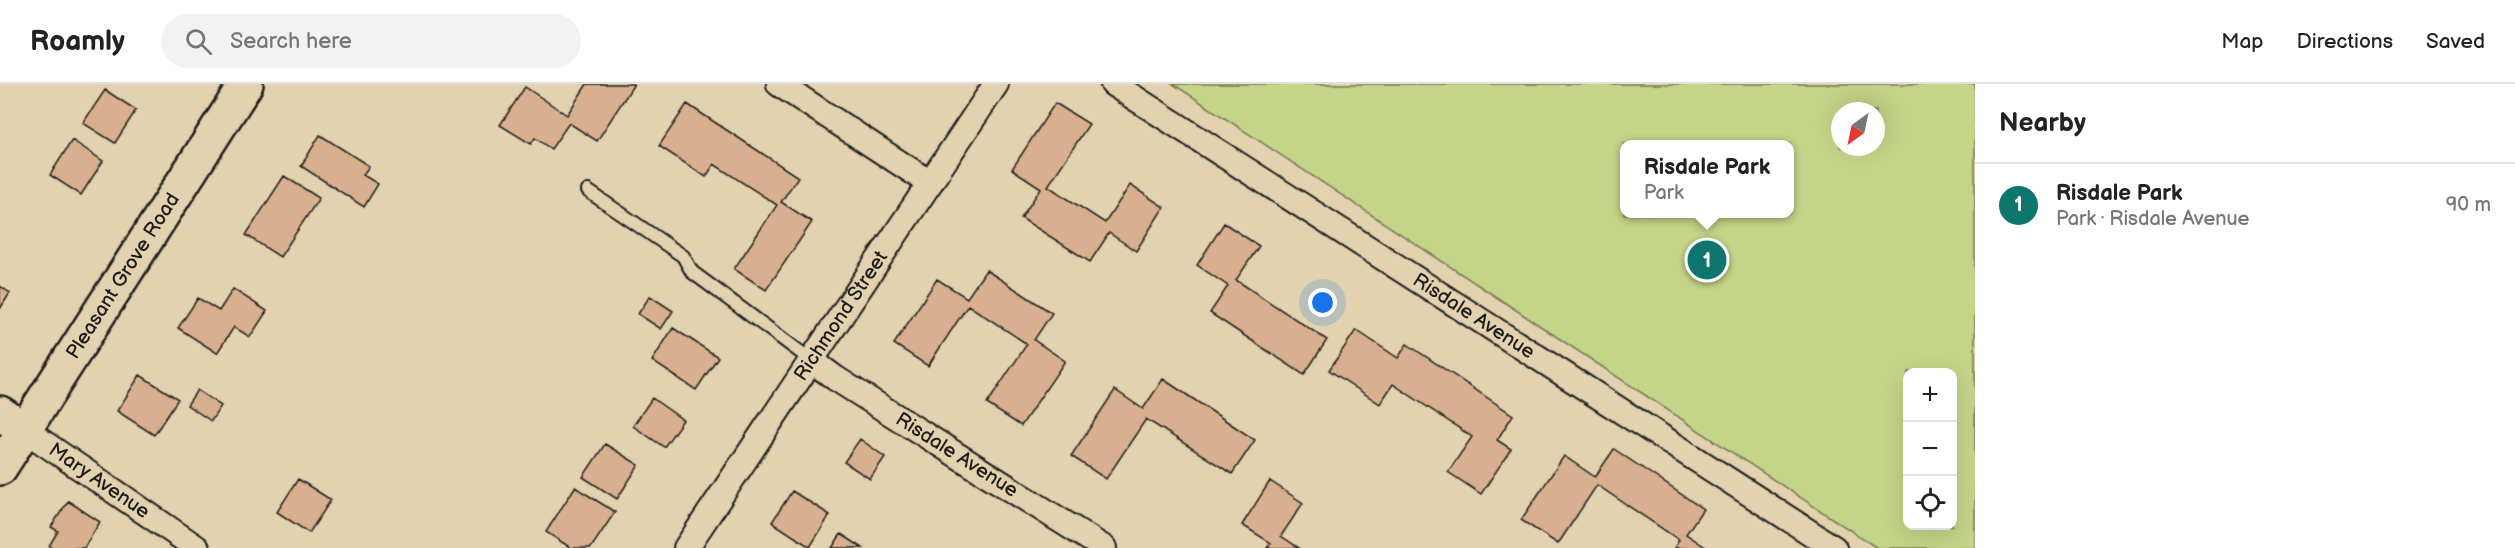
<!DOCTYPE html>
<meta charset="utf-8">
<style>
:root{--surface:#fff;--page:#f2f2f2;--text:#222;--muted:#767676;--line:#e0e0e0;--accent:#0f766e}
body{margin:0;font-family:"Balsamiq Sans",sans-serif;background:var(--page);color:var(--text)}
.controls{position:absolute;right:18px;bottom:18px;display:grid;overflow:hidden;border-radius:12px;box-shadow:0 6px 24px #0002}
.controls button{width:54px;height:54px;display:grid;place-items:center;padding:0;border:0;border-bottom:2px solid var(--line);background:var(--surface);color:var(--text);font:30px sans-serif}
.compass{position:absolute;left:1831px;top:18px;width:54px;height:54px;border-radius:50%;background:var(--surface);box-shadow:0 6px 24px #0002;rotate:213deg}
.you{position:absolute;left:1323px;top:219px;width:21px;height:21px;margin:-15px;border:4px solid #fff;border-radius:50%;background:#1a73e8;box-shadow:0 0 0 9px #1a73e833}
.badge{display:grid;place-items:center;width:39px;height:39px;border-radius:50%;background:var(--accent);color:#fff;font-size:20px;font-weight:700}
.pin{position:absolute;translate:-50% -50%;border:3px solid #fff;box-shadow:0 2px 6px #0006}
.popup{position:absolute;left:1620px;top:56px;width:174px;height:78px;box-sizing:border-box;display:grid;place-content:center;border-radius:12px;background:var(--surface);filter:drop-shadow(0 2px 4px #0005);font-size:20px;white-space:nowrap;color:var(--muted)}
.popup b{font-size:22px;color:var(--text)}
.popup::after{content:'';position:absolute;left:50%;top:100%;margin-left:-12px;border:12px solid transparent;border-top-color:var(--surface)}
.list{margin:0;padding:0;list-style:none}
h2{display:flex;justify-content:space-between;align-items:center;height:78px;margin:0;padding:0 24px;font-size:26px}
h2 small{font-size:20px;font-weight:400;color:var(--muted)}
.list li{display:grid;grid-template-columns:39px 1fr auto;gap:18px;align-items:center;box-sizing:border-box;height:84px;padding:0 24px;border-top:2px solid var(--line)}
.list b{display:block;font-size:22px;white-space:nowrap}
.list p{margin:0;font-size:20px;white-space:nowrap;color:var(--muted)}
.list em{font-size:20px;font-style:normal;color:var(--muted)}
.icon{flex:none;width:33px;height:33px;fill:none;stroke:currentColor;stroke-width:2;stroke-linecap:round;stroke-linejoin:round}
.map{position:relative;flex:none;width:1975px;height:464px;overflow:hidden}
header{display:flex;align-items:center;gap:36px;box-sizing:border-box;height:84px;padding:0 30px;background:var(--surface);border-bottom:2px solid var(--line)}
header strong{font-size:28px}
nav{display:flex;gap:33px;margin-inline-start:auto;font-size:21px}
.search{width:420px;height:54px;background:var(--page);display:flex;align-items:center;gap:15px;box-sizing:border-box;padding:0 21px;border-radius:33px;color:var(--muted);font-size:22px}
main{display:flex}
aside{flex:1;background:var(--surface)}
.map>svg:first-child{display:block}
.green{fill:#c4d488;stroke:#707852;stroke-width:1.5;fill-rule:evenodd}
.building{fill:#d9b08f;stroke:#1c1c1c;stroke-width:1.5}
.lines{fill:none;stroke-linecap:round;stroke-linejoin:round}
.lane-casing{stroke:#1c1c1c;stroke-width:16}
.street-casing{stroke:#1c1c1c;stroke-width:28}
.secondary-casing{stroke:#1c1c1c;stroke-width:38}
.lane{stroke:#e3d2af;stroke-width:12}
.street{stroke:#e3d2af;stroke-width:24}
.secondary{stroke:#e3d2af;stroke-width:33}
.labels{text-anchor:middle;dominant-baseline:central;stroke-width:5;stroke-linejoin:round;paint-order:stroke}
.street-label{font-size:20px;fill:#1c1c1c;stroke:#e3d2af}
</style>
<header>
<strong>Roamly</strong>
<div class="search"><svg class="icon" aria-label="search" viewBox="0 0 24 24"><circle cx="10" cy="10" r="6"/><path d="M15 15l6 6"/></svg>Search here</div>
<nav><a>Map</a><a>Directions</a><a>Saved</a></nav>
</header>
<main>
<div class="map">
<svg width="1975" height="464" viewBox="0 0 1975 464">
<rect width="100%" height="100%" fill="#e3d2af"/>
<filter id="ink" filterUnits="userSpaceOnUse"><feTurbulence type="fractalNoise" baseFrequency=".0167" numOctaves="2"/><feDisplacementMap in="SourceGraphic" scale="12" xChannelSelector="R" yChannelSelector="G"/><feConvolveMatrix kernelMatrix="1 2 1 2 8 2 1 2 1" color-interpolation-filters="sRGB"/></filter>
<g filter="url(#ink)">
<path class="green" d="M1173,0H1975V464H1877ZM1840,27H1876V63H1840ZM1624,60H1790V130H1624ZM1908,288H1952V442H1908Z"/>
<path class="building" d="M587,0H634L597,57L569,39L551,65L535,54L531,60L500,41L525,3L567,31Z
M105,6L136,26L115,59L83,39Z
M1055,19L1089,40L1048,102L1105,139L1130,101L1164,123L1136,167L1109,149L1090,178L1021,134L1041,104L1012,85Z
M687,20L798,93L781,118L812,138L766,206L734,185L777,121L714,80L706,93L659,62Z
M320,51L369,82L363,91L378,100L364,123L301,82Z
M72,56L103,77L81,111L50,91Z
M284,92L319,114L280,173L246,151Z
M1224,139L1259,162L1236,196L1327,256L1304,291L1210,229L1228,202L1197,181Z
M986,186L1052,229L1034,256L1065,277L1021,342L987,320L1027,260L968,221L928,282L894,260L937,195L967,214Z
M0,202L10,209L0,225Z
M233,205L267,227L250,253L234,243L217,269L178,244L198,214L219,227Z
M650,212L673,227L661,245L638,230Z
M673,244L718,273L696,306L652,277Z
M1356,246L1398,274L1407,260L1513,331L1497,356L1511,365L1481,410L1448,388L1472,353L1393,300L1380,320L1329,286Z
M140,291L178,315L154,351L117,327Z
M1163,295L1255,356L1232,390L1146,335L1106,395L1071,372L1115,306L1143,325Z
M197,306L221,322L211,337L187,321Z
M652,314L683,336L664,363L633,342Z
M860,355L885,373L870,395L844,378Z
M605,360L639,381L617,415L583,393Z
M1614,365L1703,425L1686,450L1707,464H1674L1679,456L1597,401L1558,460L1521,436L1564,372L1595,393Z
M298,395L331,416L309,449L277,428Z
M1270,397L1303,419L1281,452L1299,464H1267L1271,459L1242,441Z
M575,403L615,428L591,464H571L546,448Z
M792,407L830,431L810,463L772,438Z
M68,417L100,438L84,464H52L49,462L58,447L51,443Z
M841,450L863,464H832Z"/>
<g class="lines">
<defs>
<path id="lane" d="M588,107L683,172L692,188L811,276"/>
<g id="street">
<path d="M779,0L930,99"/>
<path id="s1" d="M1113,0L1834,464"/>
<path id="s2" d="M811,276L835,294L1104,464"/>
<path id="s3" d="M25,346L197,464"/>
<path id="s4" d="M686,464L996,0"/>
</g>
<g id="secondary">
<path d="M0,329L25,346"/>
<path id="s5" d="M0,384L246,0"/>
</g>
</defs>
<use href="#lane" class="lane-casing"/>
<use href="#street" class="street-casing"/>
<use href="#secondary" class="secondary-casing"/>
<use href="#lane" class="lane"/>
<use href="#street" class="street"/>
<use href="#secondary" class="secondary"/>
</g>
</g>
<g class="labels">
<g class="street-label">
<text stroke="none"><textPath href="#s5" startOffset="228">Pleasant Grove Road</textPath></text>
<text stroke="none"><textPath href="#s4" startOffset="279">Richmond Street</textPath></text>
<text stroke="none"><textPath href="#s1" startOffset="429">Risdale Avenue</textPath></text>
<text stroke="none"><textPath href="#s2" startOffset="174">Risdale Avenue</textPath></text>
<text stroke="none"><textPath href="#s3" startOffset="90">Mary Avenue</textPath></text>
</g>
</g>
</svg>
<div class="controls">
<button>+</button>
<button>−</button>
<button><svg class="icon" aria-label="locate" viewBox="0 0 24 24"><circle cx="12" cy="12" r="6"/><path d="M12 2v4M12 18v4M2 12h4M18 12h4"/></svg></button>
</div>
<svg class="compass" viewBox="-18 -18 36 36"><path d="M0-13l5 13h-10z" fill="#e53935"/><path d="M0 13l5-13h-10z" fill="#767676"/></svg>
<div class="you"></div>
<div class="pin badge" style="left:1707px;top:176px">1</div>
<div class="popup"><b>Risdale Park</b>Park</div>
</div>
<aside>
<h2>Nearby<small></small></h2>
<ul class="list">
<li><span class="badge">1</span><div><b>Risdale Park</b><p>Park · Risdale Avenue</p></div><em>90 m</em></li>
</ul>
</aside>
</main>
